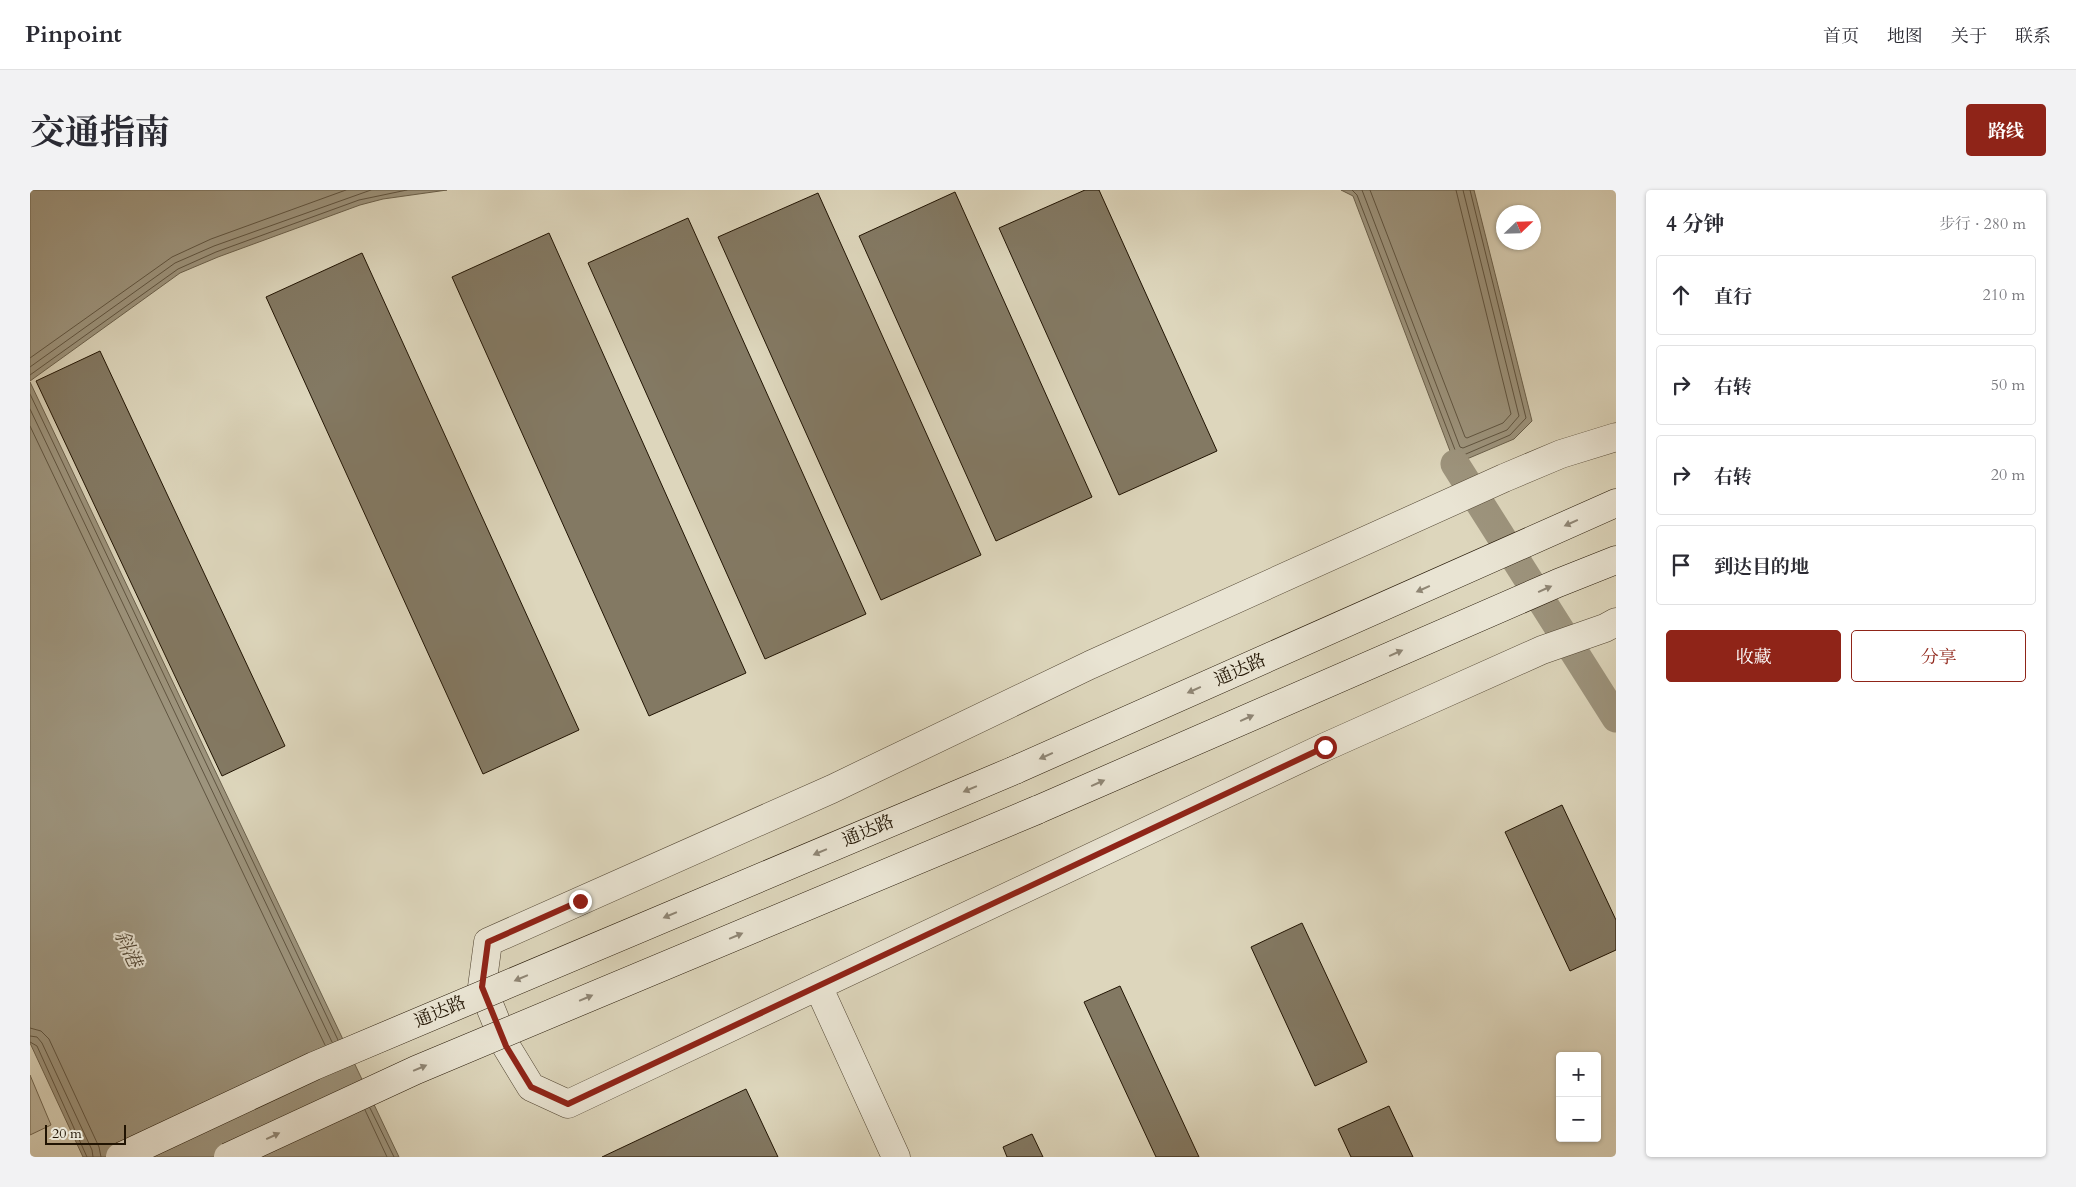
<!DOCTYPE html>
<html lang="zh">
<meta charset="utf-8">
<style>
:root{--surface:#fff;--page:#f2f2f3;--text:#2b2b33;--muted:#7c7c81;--line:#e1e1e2;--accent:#8f2418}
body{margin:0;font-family:Cardo,"Noto Serif SC",serif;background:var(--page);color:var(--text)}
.controls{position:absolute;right:15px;bottom:15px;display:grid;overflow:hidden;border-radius:5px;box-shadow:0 1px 4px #0004}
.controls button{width:45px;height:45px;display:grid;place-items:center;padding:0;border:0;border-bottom:1px solid var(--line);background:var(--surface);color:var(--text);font:25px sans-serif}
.compass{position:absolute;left:1466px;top:15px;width:45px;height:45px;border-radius:50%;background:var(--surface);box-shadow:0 1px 4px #0004;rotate:67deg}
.scale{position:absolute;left:15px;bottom:12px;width:81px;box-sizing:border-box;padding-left:5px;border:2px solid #211403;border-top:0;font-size:14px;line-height:18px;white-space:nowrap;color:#211403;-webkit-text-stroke:4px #e9e4d3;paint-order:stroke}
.stop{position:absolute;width:15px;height:15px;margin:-11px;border:4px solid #8f2418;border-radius:50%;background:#fff}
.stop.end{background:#8f2418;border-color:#fff;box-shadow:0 1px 5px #0008}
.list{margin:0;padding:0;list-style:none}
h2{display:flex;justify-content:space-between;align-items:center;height:65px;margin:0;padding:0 20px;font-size:21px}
h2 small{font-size:16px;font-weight:400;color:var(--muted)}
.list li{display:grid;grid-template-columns:32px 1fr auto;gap:15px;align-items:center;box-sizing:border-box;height:80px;margin:0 10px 10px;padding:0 10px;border:1px solid var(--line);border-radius:5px}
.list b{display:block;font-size:19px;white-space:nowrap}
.list em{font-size:16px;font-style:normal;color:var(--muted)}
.actions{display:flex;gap:10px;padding:15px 20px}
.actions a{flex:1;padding:11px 0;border:1px solid var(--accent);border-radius:5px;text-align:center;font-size:18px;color:var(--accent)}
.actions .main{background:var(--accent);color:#fff}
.icon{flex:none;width:28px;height:28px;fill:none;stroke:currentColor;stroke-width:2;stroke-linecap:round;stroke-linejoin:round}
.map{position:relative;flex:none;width:1586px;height:967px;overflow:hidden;border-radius:5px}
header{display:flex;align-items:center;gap:30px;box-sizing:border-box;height:70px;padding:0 25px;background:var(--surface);border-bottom:1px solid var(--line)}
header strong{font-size:24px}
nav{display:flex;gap:28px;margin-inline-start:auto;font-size:18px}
.intro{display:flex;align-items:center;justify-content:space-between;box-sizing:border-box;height:120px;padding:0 30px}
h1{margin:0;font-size:35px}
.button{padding:12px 22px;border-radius:5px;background:var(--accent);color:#fff;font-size:18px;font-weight:700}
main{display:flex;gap:30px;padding:0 30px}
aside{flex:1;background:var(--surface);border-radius:5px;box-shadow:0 1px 4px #0004}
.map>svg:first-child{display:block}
.green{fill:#bdb59d;stroke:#6f6450}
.water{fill:#9d947d;stroke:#6b614c}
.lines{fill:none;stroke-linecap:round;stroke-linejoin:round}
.shore{stroke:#5f5440;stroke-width:1}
.canal{stroke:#9d947d;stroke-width:29}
.building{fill:#837963;stroke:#211403}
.tertiary-casing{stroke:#504431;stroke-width:29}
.secondary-casing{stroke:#211403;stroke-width:29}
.tertiary{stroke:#e9e4d3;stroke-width:28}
.secondary{stroke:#e9e4d3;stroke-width:28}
.secondary-bridge-casing{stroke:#211403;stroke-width:29;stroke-linecap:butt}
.secondary-bridge{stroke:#e9e4d3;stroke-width:28}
.oneway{fill:#8f8675}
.route{stroke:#8f2418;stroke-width:6}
.labels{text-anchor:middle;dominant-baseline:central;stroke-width:4;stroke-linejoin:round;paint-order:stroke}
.street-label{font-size:18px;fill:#211403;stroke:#e9e4d3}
.water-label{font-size:19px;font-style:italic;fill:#534734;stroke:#e9e4d3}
</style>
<header>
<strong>Pinpoint</strong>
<nav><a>首页</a><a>地图</a><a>关于</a><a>联系</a></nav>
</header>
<div class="intro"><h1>交通指南</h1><a class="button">路线</a></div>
<main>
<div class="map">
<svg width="1586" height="967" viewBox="0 0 1586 967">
<rect width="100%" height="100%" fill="#ddd6bc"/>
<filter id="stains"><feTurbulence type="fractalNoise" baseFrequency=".004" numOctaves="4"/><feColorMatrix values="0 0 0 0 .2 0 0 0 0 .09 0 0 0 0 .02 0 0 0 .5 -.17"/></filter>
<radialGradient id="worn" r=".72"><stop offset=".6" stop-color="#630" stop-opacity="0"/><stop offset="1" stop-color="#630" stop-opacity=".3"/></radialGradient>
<path class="green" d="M0,885L21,935L0,945Z"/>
<path class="water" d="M0,0H417L353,9L330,15L188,67L150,83L0,191Z
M1311,0H1444L1502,231L1484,249L1425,274L1323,6Z
M0,192L369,967H53L0,853Z"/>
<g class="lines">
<path class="shore" d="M1322,0L1327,5L1427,265L1429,267L1480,245L1496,228L1440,0
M1332,0L1430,257L1433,258L1477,240L1489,226L1433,0
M1340,0L1435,247L1437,248L1473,233L1481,224L1426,0
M0,168L142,67L181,49L316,0
M0,177L145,73L184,56L341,0
M0,185L148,79L186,62L329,10L377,0
M0,204L308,850
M0,219L302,852
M0,236L295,855
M0,838L11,841L19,849L69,957L71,967
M0,846L7,847L12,853L62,960L63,967
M0,852L7,856L57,967
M340,918L364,967
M335,920L357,967"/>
<path class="canal" d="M1425,274L1586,528"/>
</g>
<path class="building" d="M1055,0H1069L1187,261L1089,305L969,38Z
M925,2L1062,307L966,351L829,46Z
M788,3L951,365L851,410L688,47Z
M658,28L836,424L735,469L558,73Z
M519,43L716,483L619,526L422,87Z
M332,63L549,540L453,584L236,107Z
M70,161L255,556L192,586L6,191Z
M1532,615L1586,730V760L1540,781L1475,642Z
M1272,733L1337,872L1285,896L1221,757Z
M1090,796L1169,967H1126L1054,812Z
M716,899L748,967H572Z
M1359,916L1383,967H1321L1308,939Z
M1002,944L1013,967H977L973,957Z"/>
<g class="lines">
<defs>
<path id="tertiary" d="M1586,247L1531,264L1474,288L1060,475L802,599L458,752L452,797L476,856L501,897L538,914L1295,557L1512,460L1575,438L1586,432
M788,796L866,967"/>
<path id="secondary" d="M985,580L1586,313
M1007,620L1528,393L1586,370"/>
</defs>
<use href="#tertiary" class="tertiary-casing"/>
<use href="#secondary" class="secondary-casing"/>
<use href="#tertiary" class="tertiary"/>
<use href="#secondary" class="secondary"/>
<defs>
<path id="secondary-bridge" d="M90,967L284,876L985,580
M198,967L386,880L1007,620"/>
</defs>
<use href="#secondary-bridge" class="secondary-bridge-casing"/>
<use href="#secondary-bridge" class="secondary-bridge"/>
</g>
<defs><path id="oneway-solid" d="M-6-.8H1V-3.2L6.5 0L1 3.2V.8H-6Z" transform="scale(1.25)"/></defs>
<g class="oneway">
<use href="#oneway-solid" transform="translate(1541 333) rotate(156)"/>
<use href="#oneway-solid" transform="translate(1393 399) rotate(156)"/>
<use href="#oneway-solid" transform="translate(1515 399) rotate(-24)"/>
<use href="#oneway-solid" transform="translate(1366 463) rotate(-24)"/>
<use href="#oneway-solid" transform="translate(1164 500) rotate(156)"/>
<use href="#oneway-solid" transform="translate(1217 528) rotate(-24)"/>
<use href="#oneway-solid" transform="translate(1016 566) rotate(156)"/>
<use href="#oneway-solid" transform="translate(1068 593) rotate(-24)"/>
<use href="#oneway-solid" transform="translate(940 599) rotate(157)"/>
<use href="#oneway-solid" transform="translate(790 662) rotate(157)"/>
<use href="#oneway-solid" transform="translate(640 725) rotate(157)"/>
<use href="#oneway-solid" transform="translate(706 746) rotate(-23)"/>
<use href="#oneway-solid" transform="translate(491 788) rotate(157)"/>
<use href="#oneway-solid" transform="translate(556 808) rotate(-23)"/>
<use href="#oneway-solid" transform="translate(390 878) rotate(-23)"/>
<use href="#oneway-solid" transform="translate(243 946) rotate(-25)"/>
</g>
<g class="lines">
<path class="route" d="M550,711L458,752L452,797L476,856L501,897L538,914L1295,557"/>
</g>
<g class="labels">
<g class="street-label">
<text transform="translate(1210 480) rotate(-24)">通达路</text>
<text transform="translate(838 641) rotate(-23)">通达路</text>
<text transform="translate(410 822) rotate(-23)">通达路</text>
</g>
<g class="water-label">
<text transform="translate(98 759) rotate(65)">斜港</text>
</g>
</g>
<rect width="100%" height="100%" filter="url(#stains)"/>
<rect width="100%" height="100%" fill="url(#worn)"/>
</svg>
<div class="controls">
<button>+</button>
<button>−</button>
</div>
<svg class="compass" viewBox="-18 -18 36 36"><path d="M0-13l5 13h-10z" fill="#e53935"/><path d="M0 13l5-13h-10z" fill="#7c7c81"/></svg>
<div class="scale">20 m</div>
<div class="stop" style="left:1295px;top:557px"></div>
<div class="stop end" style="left:550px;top:711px"></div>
</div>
<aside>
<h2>4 分钟<small>步行 · 280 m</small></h2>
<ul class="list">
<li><svg class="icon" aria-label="ahead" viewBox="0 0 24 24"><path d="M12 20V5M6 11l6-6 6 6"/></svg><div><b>直行</b></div><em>210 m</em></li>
<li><svg class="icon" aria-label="right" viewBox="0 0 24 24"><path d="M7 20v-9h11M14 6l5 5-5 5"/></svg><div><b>右转</b></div><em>50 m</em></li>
<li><svg class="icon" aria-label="right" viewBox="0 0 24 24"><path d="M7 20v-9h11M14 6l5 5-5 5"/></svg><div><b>右转</b></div><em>20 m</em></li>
<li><svg class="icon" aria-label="arrive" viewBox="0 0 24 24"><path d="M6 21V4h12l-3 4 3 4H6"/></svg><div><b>到达目的地</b></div></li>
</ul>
<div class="actions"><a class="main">收藏</a><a>分享</a></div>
</aside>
</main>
